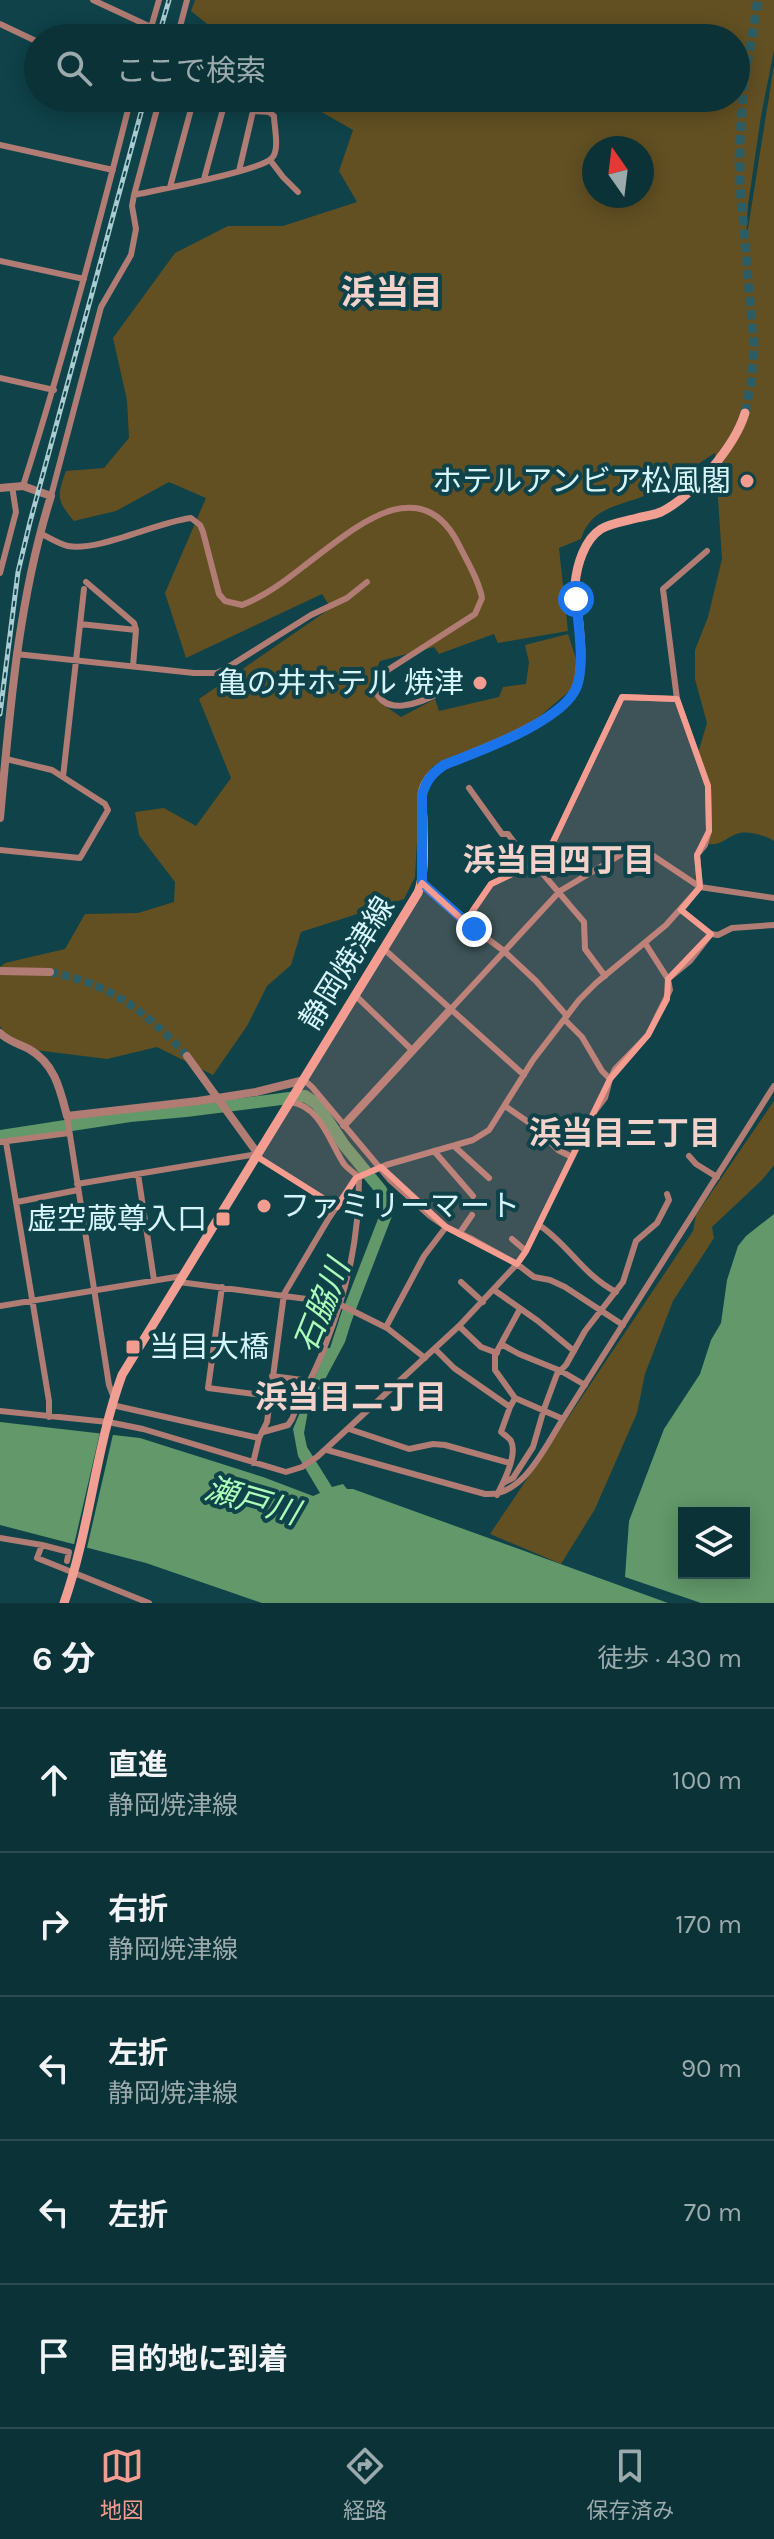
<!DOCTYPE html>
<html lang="ja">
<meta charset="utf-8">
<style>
:root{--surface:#0b3237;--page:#193e42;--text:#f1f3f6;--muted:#9aaaad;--line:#2b4d52;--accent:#f59c90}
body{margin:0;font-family:Karla,"Noto Sans JP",sans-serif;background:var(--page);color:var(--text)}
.controls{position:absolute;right:24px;bottom:24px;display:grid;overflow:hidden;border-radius:0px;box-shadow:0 4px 20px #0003}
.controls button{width:72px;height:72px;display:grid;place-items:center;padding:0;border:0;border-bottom:2px solid var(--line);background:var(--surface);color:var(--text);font:40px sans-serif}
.compass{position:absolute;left:582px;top:136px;width:72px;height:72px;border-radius:50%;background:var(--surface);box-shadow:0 4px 20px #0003;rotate:346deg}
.stop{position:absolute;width:24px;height:24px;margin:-18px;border:6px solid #1a73e8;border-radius:50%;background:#fff}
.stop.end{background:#1a73e8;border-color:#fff;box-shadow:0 2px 8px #0008}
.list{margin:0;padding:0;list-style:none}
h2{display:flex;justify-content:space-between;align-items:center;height:104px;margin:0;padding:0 32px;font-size:34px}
h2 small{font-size:26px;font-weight:400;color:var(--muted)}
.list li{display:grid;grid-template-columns:52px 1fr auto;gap:24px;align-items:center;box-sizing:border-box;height:144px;padding:0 32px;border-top:2px solid var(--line)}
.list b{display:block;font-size:30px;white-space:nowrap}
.list p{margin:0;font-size:26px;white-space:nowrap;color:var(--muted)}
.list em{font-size:26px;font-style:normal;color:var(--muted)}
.icon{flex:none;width:44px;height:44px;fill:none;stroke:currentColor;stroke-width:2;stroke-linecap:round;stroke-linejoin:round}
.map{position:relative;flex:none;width:774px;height:1603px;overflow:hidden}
.search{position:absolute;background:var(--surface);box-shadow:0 4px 20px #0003;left:24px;right:24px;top:24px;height:88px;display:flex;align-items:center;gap:20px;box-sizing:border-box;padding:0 28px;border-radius:44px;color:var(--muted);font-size:30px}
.sheet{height:824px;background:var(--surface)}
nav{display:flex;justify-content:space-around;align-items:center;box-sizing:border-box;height:112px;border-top:2px solid var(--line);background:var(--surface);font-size:22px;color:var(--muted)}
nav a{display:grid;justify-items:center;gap:4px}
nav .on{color:var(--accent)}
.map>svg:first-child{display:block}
.green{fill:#625023;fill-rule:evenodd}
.water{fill:#62986a;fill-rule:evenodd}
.pier{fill:#0f4249}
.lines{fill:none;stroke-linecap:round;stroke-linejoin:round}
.river{stroke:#62986a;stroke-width:12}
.tertiary-tunnel{stroke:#2d5d64;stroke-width:8;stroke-dasharray:8 4;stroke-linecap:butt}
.secondary-tunnel{stroke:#2d5d64;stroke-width:9;stroke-dasharray:9 4.5;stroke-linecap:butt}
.minor{stroke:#b07c74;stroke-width:6}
.tertiary{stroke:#b07c74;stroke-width:8}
.secondary{stroke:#f29f93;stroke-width:9}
.rail-casing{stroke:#a8ccd1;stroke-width:5}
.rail{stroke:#0f4249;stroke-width:2;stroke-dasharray:6;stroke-linecap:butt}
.route{stroke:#1a73e8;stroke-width:10}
.marked{fill:#f59c90;fill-opacity:0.2;stroke:#f59c90;stroke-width:6;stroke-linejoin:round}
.poi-dot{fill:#f59c90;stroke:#0f4249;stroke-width:3}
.labels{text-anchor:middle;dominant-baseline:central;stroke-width:8;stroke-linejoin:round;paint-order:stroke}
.poi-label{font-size:30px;fill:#d6f5fa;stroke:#0f4249;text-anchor:end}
.street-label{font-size:30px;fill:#d6f5fa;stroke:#0f4249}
.neighbourhood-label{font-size:32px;font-weight:bold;fill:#f4d2cc;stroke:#0f4249}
.water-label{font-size:32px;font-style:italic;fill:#adfbb8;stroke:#0f4249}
.quarter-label{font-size:34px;font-weight:bold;fill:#f4d2cc;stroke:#0f4249}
</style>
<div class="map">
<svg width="774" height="1603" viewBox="0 0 774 1603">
<rect width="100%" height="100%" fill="#0f4249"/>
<path class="green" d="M195,0H774V50L761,116L748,205L746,241L774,65V841C767,836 749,831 740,833C727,836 722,846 708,844L712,815L698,753L707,723L695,679V650L708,617L722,559L715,453C694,466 673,482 651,493C624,506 591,505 581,539L559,548L568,631L498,643L494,634L439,654L434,647L380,661L369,685L381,703L401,717L435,699L439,711L499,697L503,687L526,684L529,662L525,645L568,634L577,662L574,687L532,723L432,767L420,786L415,877L404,899L301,932L291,965L267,986L247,1026L213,1075L157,1047L107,1059L35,1050L4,1032L0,1026V967L5,963L65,949L85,914L138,913L174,902L175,882L139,835L135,812L164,808L196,826L231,778L199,699L331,608L322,594L186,658L165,593L206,498L169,482L116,511L74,521C56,500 57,496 66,471L104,468L129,438L127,400L113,338L175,253L228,226H283L357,202L339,171L353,130L297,98H736V38H225L191,11ZM594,148H642V196H594Z
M774,1101V1165L762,1180L712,1227L714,1238L673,1301L645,1374L637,1413L595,1509L561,1564L490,1534L693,1231L696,1215Z"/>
<path class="water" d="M774,1214V1603H701L625,1577L629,1521L664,1429L700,1374L711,1340L721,1323L727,1280L738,1246L746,1236ZM744,1513V1573H684V1513Z
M343,1308L354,1313L345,1342L308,1411L304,1433L307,1447L332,1487L343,1484L347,1489H353L668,1603H262L146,1563L0,1525V1422L140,1438L263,1477L313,1496L320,1493L298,1456L293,1429L327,1348H330Z"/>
<path class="pier" d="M101,1428L114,1430L86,1552L73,1549Z"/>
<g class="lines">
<path class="river" d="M0,1136L130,1116L186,1111L305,1096L317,1104L344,1145L381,1190L386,1202V1215L345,1321"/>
<path class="tertiary-tunnel" d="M50,972C110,984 146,1011 187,1056"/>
<path class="secondary-tunnel" d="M745,413L751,384L754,346L740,185V144L743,89L758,0"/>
<path class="minor" d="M93,0L151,27
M0,24L38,42
M148,38L159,0
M177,38L187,0
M0,145L113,170
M270,160L283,177L298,192
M239,171L253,111
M204,179L226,98
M170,187L194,98
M134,195C157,190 261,171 272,158C280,150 274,126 274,116L269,112L253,111L235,98
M0,261L84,279
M0,378L54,390
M23,486C64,358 98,229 131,98
M51,496L101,307L131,255L136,229L132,206L134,195L160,98
M40,533C48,537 59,544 68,546C98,552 157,522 191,518L200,525L203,532L219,594L225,601L242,605C265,596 285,581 304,566C351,531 421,465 460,547C468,563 479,581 482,598L475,614L380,675L374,686C382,719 421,703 441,692
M707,551L663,589L677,699L708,786L709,831L705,845L697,855L700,887L774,898
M0,573L16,512L12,486
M86,582L134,623L136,630L133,666
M80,624L136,630
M16,654L194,673H217L225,669L311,615L347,598L367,582
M63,777L84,589
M469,788L502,834H508L531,865
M0,850L80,858L108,810L105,804L52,770L6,759
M540,870L622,697L677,699
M422,883L437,894L465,922L504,951L536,981L567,1016
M681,910L711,934L718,935L732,928L774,925
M465,922L491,884L531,865L537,867L584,922L585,949L605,976
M384,949L524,1075
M668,979L690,961L711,934
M355,995L412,1050
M565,1020L582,1037L602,1071L610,1079
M304,1080L312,1087L390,1180L430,1216L446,1227L472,1239L517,1264L534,1277L550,1280L565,1287L623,1325
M290,1102C320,1105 330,1143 344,1164C348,1169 354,1173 359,1177
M505,1106L534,1126L558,1150L572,1157
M67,1116L109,1385L114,1398
M0,1142L69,1133
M6,1142L49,1401V1417
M454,1146L489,1178
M434,1151L473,1196
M256,1156L337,1207
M689,1156L696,1164L717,1177
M138,1174L154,1280
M77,1184L258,1154
M17,1202L78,1190
M539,1225C569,1245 582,1274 616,1292
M459,1234L472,1215
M512,1239L526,1251
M179,1282L337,1303L387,1328L425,1358
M461,1282L483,1302
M222,1287L208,1388L270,1396
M494,1290L538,1321L574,1351
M0,1306L182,1276
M520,1309L495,1355V1370L515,1398L563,1419
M459,1326L481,1347L497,1353
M386,1327L424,1256L446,1227
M501,1344L519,1354L561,1371L585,1385
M435,1349L454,1368L510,1407L515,1398
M272,1376L310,1381
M112,1405L259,1438
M0,1411L108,1422L143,1429L286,1472L302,1467L317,1457L459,1326L517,1264L526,1251L595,1111L605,1098L610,1079L615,1069L648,1035L670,990L668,979L645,943
M349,1429L409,1449L433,1444L445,1445L510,1463
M263,1432L288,1425L292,1419C302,1394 316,1371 325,1346C348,1287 359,1239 359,1177
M327,1450L485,1494C524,1497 545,1446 563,1419L774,1086
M253,1463L259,1438L267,1422L284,1294L329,1218L355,1179L386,1165L473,1140L489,1130L533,1060L579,1000L596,983L666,925L700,887L637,845L560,891L450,1010
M503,1483L513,1478L533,1447L544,1409L557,1374L566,1365L585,1331L623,1282L636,1241L657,1223L669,1200L667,1194
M497,1495C503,1483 518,1455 511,1441C510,1438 503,1434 501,1432L510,1407
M0,1538L42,1545L37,1558L149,1603
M42,1545L69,1552L67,1561"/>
<path class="tertiary" d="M0,488L23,486L51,496C18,601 10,709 0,818
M0,971L50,972
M0,1033C8,1041 19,1044 29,1049C55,1064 60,1089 67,1116L198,1101L256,1092L304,1080
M187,1056L258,1154
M344,1125L450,1010"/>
<path class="secondary" d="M64,1603C90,1529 95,1449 122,1375L418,893C426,871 423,845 423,821C423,809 419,794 426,783C430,775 437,770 444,765C478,751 569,720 578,683C585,652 577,615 575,584C577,565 584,540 601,529C611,523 626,521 637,518C645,516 654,515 661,512C693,496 735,446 745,413"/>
<defs>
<path id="rail" d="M158,38L169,0
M0,714L18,572L30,522L145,98"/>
</defs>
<use href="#rail" class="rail-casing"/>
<use href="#rail" class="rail"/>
</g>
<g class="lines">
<path class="route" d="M474,929L422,883V795C426,781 432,773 444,765C477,752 565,721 577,686C585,663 578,623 576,599"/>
</g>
<path class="marked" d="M622,697L677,699L708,786L709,831L697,855L700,887L681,910L711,934L668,979L667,999L648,1035L610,1079L526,1251L517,1264L446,1227L381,1167L356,1178L337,1207L256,1156L422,883L465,922L491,884L531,865L541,867Z"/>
<g class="poi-dot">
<circle cx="747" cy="481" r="8"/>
<circle cx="480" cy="683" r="8"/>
<circle cx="264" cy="1206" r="8"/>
<rect x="215" y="1211" width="16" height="16" rx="4"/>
<rect x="125" y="1339" width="16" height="16" rx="4"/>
</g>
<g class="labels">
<g class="poi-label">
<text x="731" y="481">ホテルアンビア松風閣</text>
<text x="464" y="683">亀の井ホテル 焼津</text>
<text x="280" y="1206" text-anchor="start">ファミリーマート</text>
<text x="207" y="1219">虚空蔵尊入口</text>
<text x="149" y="1347" text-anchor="start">当目大橋</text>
</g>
<g class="street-label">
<text transform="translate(347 963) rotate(-58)">静岡焼津線</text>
</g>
<g class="neighbourhood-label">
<text x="559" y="860">浜当目四丁目</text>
<text x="625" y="1133">浜当目三丁目</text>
<text x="351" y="1397">浜当目二丁目</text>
</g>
<g class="water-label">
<text transform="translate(322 1306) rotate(-68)">石脇川</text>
<text transform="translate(252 1501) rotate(16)">瀬戸川</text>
</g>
<g class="quarter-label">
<text x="392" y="293">浜当目</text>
</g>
</g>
</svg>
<div class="controls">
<button><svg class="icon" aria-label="layers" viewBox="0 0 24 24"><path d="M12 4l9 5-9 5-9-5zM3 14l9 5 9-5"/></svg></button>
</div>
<svg class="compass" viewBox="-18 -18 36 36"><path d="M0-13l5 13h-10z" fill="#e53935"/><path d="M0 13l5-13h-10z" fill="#9aaaad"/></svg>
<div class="stop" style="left:576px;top:599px"></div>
<div class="stop end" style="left:474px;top:929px"></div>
<div class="search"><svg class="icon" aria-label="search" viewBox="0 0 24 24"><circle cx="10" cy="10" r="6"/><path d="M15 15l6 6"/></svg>ここで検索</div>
</div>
<section class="sheet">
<h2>6 分<small>徒歩 · 430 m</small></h2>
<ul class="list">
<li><svg class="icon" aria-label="ahead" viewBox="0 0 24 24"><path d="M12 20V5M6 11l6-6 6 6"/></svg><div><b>直進</b><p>静岡焼津線</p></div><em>100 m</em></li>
<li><svg class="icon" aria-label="right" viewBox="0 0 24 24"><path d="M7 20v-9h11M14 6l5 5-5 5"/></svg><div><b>右折</b><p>静岡焼津線</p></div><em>170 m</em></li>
<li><svg class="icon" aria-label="left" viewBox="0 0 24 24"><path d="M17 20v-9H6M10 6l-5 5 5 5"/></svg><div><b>左折</b><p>静岡焼津線</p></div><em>90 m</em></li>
<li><svg class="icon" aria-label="left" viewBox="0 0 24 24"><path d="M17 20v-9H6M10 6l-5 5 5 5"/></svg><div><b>左折</b></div><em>70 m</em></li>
<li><svg class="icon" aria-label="arrive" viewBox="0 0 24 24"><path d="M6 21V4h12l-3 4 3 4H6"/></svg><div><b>目的地に到着</b></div></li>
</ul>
</section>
<nav>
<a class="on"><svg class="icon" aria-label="map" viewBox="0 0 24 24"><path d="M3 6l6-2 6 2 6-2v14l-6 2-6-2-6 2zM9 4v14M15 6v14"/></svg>地図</a>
<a><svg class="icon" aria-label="directions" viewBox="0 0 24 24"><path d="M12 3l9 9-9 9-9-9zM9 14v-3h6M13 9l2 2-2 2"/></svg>経路</a>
<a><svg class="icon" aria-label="saved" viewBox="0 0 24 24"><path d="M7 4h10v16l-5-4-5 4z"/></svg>保存済み</a>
</nav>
